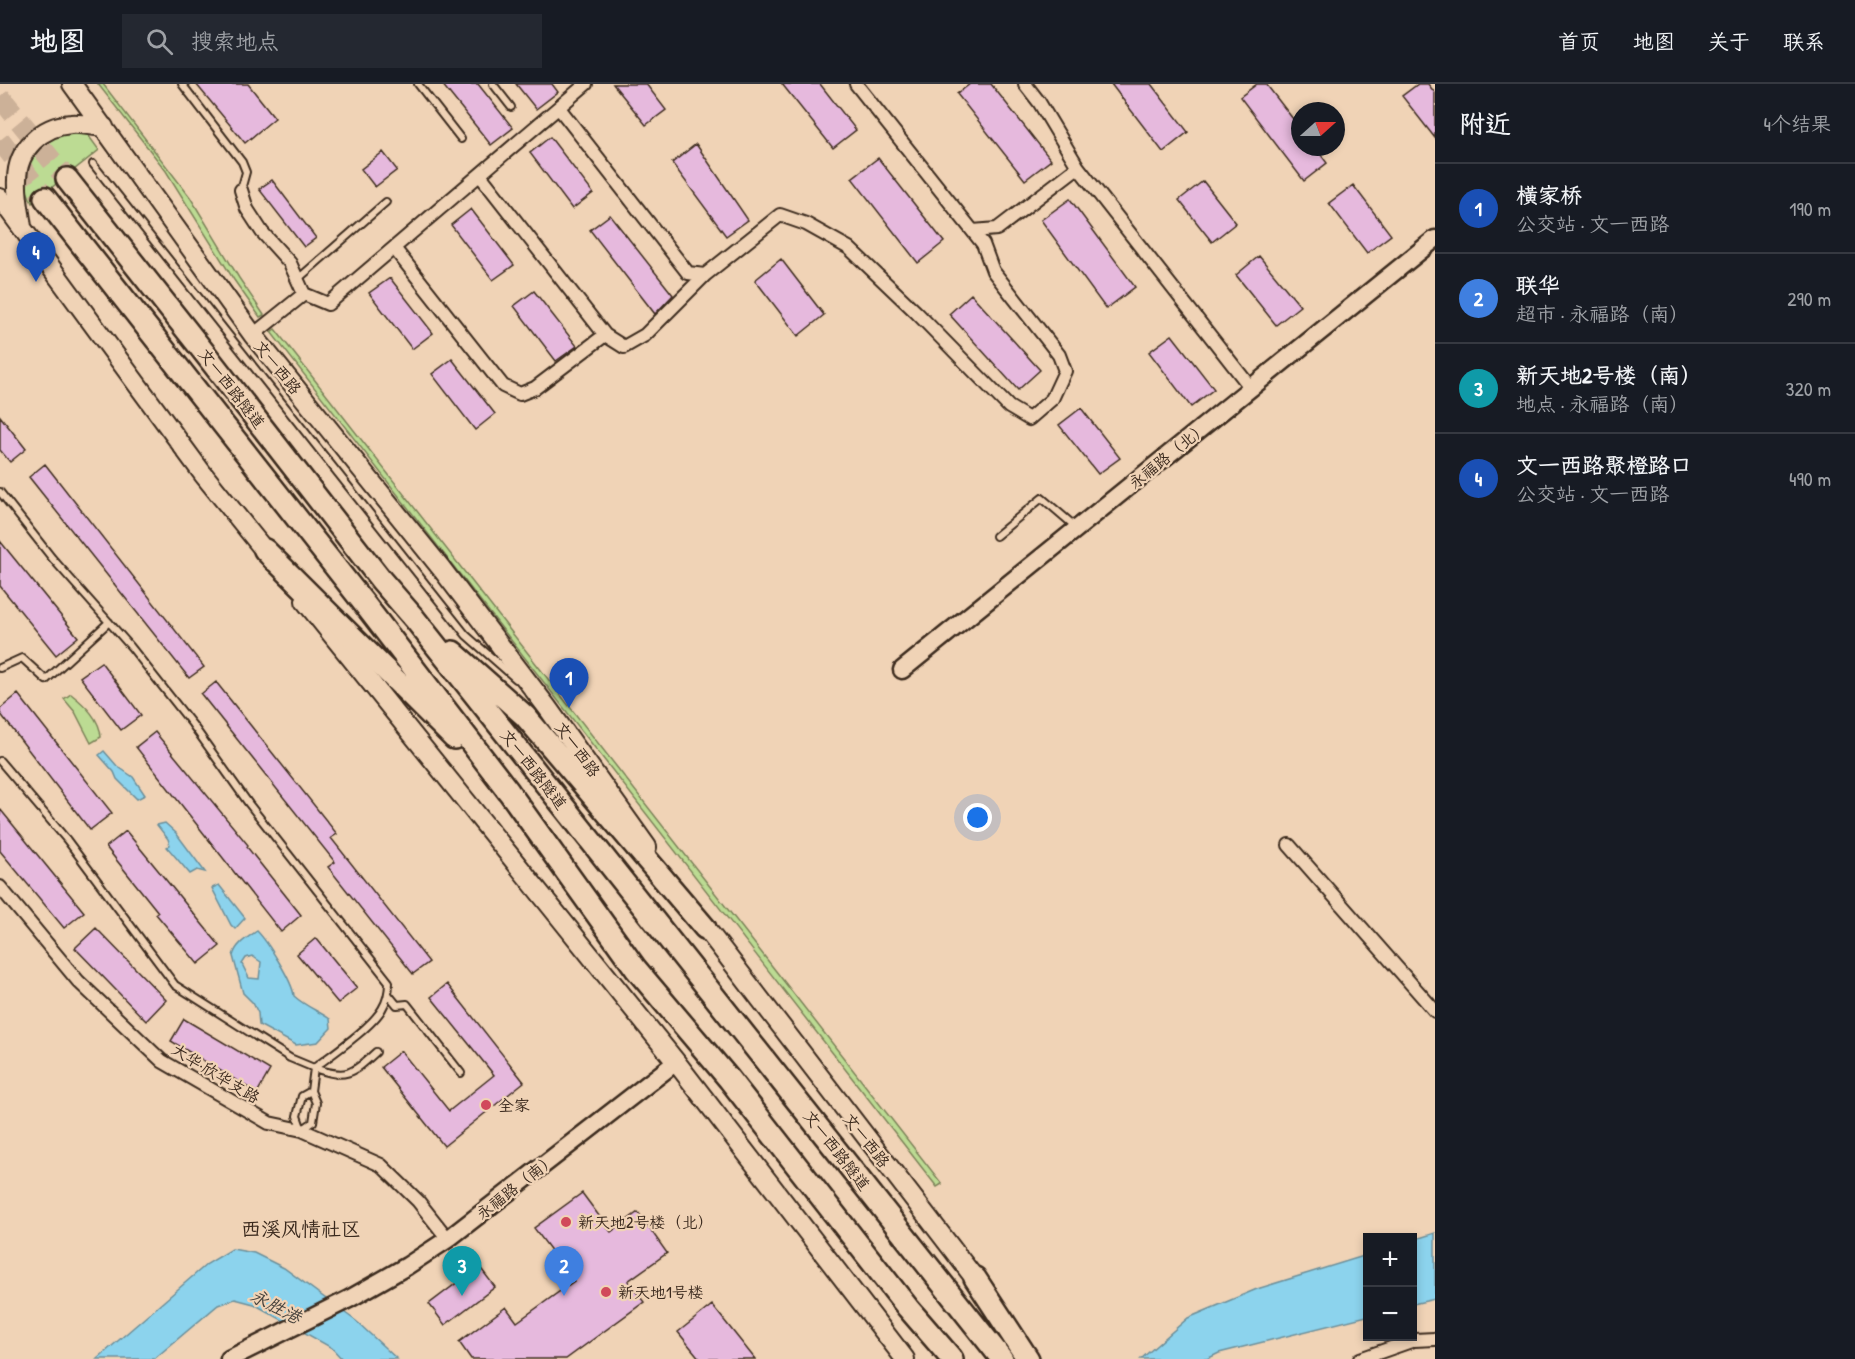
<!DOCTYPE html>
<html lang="zh">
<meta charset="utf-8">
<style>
:root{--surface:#171b24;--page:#242831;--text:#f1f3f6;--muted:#9ea1a6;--line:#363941;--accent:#8c9099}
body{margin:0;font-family:"Patrick Hand","LXGW WenKai TC",sans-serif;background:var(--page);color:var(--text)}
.controls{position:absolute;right:18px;bottom:18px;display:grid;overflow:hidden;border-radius:0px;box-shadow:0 3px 9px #0003}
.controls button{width:54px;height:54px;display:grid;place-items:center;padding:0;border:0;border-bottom:2px solid var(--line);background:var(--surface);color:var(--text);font:30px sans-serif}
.compass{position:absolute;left:1291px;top:18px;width:54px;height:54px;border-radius:50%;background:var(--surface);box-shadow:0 3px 9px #0003;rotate:69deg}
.you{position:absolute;left:978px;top:734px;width:21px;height:21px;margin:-15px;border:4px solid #fff;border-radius:50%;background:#1a73e8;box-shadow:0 0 0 9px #1a73e833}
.badge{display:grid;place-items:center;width:39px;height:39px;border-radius:50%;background:var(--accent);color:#fff;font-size:20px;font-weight:700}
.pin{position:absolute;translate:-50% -50px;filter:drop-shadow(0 2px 3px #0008)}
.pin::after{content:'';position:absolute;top:32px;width:21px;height:18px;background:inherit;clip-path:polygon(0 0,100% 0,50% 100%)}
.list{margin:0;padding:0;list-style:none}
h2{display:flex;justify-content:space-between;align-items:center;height:78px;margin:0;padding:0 24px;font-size:26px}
h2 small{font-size:20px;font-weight:400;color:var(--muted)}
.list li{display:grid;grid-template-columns:39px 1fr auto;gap:18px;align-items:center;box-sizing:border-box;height:90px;padding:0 24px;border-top:2px solid var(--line)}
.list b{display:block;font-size:22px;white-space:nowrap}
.list p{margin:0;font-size:20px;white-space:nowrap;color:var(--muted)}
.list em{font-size:20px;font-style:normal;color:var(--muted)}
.icon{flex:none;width:33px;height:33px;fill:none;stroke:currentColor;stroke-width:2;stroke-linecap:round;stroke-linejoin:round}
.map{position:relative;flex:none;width:1435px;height:1275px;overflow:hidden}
header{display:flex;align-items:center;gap:36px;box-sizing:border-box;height:84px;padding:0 30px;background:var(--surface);border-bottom:2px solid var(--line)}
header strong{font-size:28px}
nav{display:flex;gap:33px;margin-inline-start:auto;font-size:21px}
.search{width:420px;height:54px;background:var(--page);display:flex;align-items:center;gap:15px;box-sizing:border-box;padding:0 21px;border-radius:0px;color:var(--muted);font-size:22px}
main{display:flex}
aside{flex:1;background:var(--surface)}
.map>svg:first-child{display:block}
.green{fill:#bcdb93;stroke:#7c8258;stroke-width:1.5}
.water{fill:#8cd3ed;stroke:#6c8f9a;stroke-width:1.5;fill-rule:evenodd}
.building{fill:#e6b9dd;stroke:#3b2a1e;stroke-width:1.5}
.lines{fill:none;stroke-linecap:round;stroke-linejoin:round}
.highway-tunnel{stroke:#ccb198;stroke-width:21;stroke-dasharray:21 10;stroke-linecap:butt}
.lane-casing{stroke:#3b2a1e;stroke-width:10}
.street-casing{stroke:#3b2a1e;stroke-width:16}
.secondary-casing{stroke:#3b2a1e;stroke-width:21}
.primary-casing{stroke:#3b2a1e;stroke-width:22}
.highway-casing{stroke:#3b2a1e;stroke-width:26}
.lane{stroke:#f0d3b6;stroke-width:6}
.street{stroke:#f0d3b6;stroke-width:12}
.secondary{stroke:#f0d3b6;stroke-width:16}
.primary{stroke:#f0d3b6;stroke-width:18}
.highway{stroke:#f0d3b6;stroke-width:21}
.poi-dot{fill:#d1495b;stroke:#f0d3b6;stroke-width:2}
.labels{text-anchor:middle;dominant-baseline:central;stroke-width:4.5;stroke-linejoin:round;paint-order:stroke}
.street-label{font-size:16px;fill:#3b2a1e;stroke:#f0d3b6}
.poi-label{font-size:16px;fill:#3b2a1e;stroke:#f0d3b6;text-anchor:start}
.water-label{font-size:18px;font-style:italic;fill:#47433d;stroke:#f0d3b6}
.quarter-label{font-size:20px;fill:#3b2a1e;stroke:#f0d3b6}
</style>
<header>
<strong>地图</strong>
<div class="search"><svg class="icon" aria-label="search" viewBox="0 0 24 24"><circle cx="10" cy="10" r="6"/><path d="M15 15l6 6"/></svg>搜索地点</div>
<nav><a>首页</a><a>地图</a><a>关于</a><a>联系</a></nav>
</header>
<main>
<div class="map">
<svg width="1435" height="1275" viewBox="0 0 1435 1275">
<rect width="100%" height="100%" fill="#f0d3b6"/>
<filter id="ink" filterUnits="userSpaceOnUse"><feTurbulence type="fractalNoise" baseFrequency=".0167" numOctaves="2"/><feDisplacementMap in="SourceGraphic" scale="12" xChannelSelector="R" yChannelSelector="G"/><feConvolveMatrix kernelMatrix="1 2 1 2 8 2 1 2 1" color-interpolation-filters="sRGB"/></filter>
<g filter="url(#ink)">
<path class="green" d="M98,0H103L190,113L239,194L264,231L260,233L234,196L166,87Z
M72,47L88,51L99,66L32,119L25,102L24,83L34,65L52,49Z
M275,245L942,1100L937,1103L271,248Z
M71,610C85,621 100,635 101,653L91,659L75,628L64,615Z"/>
<path class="water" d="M104,667L117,682L133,693L145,711L137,715L117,695L114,688L99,671Z
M165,739L176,749L205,788L197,786L190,790L167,763L170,761L168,755L157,741Z
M219,801L245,834L235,845L231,841L212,804Z
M257,847C267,857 293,898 294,912C306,923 317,926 330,935L331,944L318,958L296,961L259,941L258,929L253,919L243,909L233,872C236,860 247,854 257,847ZM252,872L261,878L259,895L249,894L242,880L246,874Z
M1435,1149V1215L1413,1220V1156Z
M232,1165L254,1169L284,1184L356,1237L397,1275H342L332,1264L254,1220L235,1215L218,1221L154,1275H97L207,1180Z
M1367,1171V1232L1219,1269L1207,1275H1141L1188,1234L1257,1205Z"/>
<path class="building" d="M196,0H248L275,34L245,59Z
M442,0H478L513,44L491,61Z
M516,0H552L558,8L536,25Z
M613,0H646L666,26L646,41Z
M782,0H820L856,46L833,64Z
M970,0H991L1051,76L1025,96L957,10Z
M1111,0H1151L1188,48L1163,68Z
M1257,0H1266L1300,44V63H1315L1327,79L1304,97L1240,13Z
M1418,0H1428L1435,9V54L1402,12Z
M550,53L593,109L572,125L530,69Z
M696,60L748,136L726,152L672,79Z
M383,68L397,86L375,103L361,85Z
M878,74L944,158L918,179L852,94Z
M272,96L316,154L304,163L259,105Z
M1203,97L1236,139L1212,158L1179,116Z
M1353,101L1391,151L1367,169L1329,119Z
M1070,115L1135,203L1106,225L1041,136Z
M471,125L514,181L493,196L451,141Z
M610,131L673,211L655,230L590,146Z
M1259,172L1300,222L1276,241L1236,191Z
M781,175L824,231L798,252L755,196Z
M390,194L433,249L412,265L369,209Z
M534,207L577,262L556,277L514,222Z
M971,210L1040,286L1018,306L949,230Z
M1172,251L1214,305L1191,323L1149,268Z
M452,275L495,330L475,346L432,290Z
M1081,324L1120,374L1098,390L1059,341Z
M0,332L26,365L10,378L0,366Z
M45,380L204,583L189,594L29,393Z
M0,457L78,553L56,571L0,502Z
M101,578L141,631L121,646L80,593Z
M216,598L337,750L331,754L429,878L413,890L328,783L335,778L201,610Z
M18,610L112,729L90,746L0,629V625Z
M155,648L248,761L247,763L301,831L281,848L136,663Z
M0,725L84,828L64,844L0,767Z
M126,747L220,862L198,880L156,830L158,828L106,763Z
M96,844L166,916L146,937L75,864Z
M316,854L357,904L338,919L297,870Z
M447,900L524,998L444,1062L381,983L401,967L449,1027L494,991L431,913Z
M184,935L270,986L257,1009L171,957Z
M582,1109L611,1148L638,1128L667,1169L628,1197L644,1218L566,1275H471L459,1258L506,1223L517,1238L574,1197L534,1144Z
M479,1182L495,1203L445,1241L429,1220Z
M712,1221L755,1275H700L678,1248Z"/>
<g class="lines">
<path class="highway-tunnel" d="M0,13L67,95
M0,56L45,114"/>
<defs>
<path id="lane" d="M182,0L242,78L246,88L241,106
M418,0L461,55
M493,0L511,23
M93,80L466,551L516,595
M298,195L386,118
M0,408L52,474L131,563L192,640L249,720L389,898C389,908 387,917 382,925C372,943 331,971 314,984C346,995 351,991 376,968
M996,452L1042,414L1077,444
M0,584L22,574L46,596L109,538
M0,677L67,756L175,901L290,974L314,984L311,1007L316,1019L313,1038L302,1046L297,1032L302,1012L311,1007
M388,910L397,921L407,920L461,989"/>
<path id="street" d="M559,24L688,189L705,191L780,131L806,140L849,164L916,228L1009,323L1029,335L1052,315L1065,287L1059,271L993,187L983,160L856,0
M1078,83L1251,304
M480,91L605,251L624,263L645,251L705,191
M241,106L247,125L262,148L290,179L304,210L253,251
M973,147L997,145L1078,83L1039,18L1025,0
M394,164L503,302L520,310L535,304L605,251
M304,210L328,220L586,0
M1289,761L1435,927
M0,803L78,897L162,977L269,1039L302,1046L381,1081L418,1117L448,1155
M1360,1275L1414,1256L1435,1255"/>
<path id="secondary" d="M902,586L1435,155
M229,1275L349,1215L407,1182L448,1155L676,978"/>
<path id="primary" d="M72,0L253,251L441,484L547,623L647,763
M0,114L203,390L273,477
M22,143C20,127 16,111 17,96C17,65 42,42 71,40C81,39 93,42 104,43
M305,517L676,978L905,1275
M698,834L983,1205"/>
<path id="highway" d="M67,95L207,272L381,496L414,534L1002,1275
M45,114L366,522L509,708L636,885L729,995L908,1224L952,1275
M265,466L454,654
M453,568L525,632L705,844
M975,1194L1028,1275"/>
</defs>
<use href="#lane" class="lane-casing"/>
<use href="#street" class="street-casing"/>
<use href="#secondary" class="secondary-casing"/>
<use href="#primary" class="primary-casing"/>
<use href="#highway" class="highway-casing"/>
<use href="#lane" class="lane"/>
<use href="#street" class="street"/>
<use href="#secondary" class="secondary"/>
<use href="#primary" class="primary"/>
<use href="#highway" class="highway"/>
</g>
</g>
<g class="poi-dot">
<circle cx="486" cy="1021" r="6"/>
<circle cx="566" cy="1138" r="6"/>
<circle cx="606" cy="1208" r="6"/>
</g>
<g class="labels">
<g class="street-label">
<text transform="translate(278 283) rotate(51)">文一西路</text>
<text transform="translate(232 304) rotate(52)">文一西路隧道</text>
<text transform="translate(1168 371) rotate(-39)">永福路（北）</text>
<text transform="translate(578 665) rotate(54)">文一西路</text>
<text transform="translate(534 685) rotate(52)">文一西路隧道</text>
<text transform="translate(216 989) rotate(31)">大华·欣华支路</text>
<text transform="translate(867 1056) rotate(52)">文一西路</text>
<text transform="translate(837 1066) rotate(52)">文一西路隧道</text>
<text transform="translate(516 1102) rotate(-38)">永福路（南）</text>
</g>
<g class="poi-label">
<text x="498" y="1021">全家</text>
<text x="578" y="1138">新天地2号楼（北）</text>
<text x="618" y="1208">新天地1号楼</text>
</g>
<g class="water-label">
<text transform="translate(276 1222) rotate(27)">永胜港</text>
</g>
<g class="quarter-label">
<text x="301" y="1144">西溪风情社区</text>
</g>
</g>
</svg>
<div class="controls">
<button>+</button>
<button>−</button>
</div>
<svg class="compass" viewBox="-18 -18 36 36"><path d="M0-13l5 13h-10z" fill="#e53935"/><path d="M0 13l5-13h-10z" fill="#9ea1a6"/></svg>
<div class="you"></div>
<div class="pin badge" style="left:569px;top:624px;background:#1a4fb4">1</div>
<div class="pin badge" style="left:564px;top:1212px;background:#3f7fe0">2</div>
<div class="pin badge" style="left:462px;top:1212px;background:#0f9aa8">3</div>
<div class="pin badge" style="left:36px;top:198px;background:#1a4fb4">4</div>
</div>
<aside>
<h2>附近<small>4个结果</small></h2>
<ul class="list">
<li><span class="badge" style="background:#1a4fb4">1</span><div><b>横家桥</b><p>公交站 · 文一西路</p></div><em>190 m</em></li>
<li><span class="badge" style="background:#3f7fe0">2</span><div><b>联华</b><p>超市 · 永福路（南）</p></div><em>290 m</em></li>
<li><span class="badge" style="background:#0f9aa8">3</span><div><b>新天地2号楼（南）</b><p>地点 · 永福路（南）</p></div><em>320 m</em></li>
<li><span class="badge" style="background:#1a4fb4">4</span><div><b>文一西路聚橙路口</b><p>公交站 · 文一西路</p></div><em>490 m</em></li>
</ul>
</aside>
</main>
